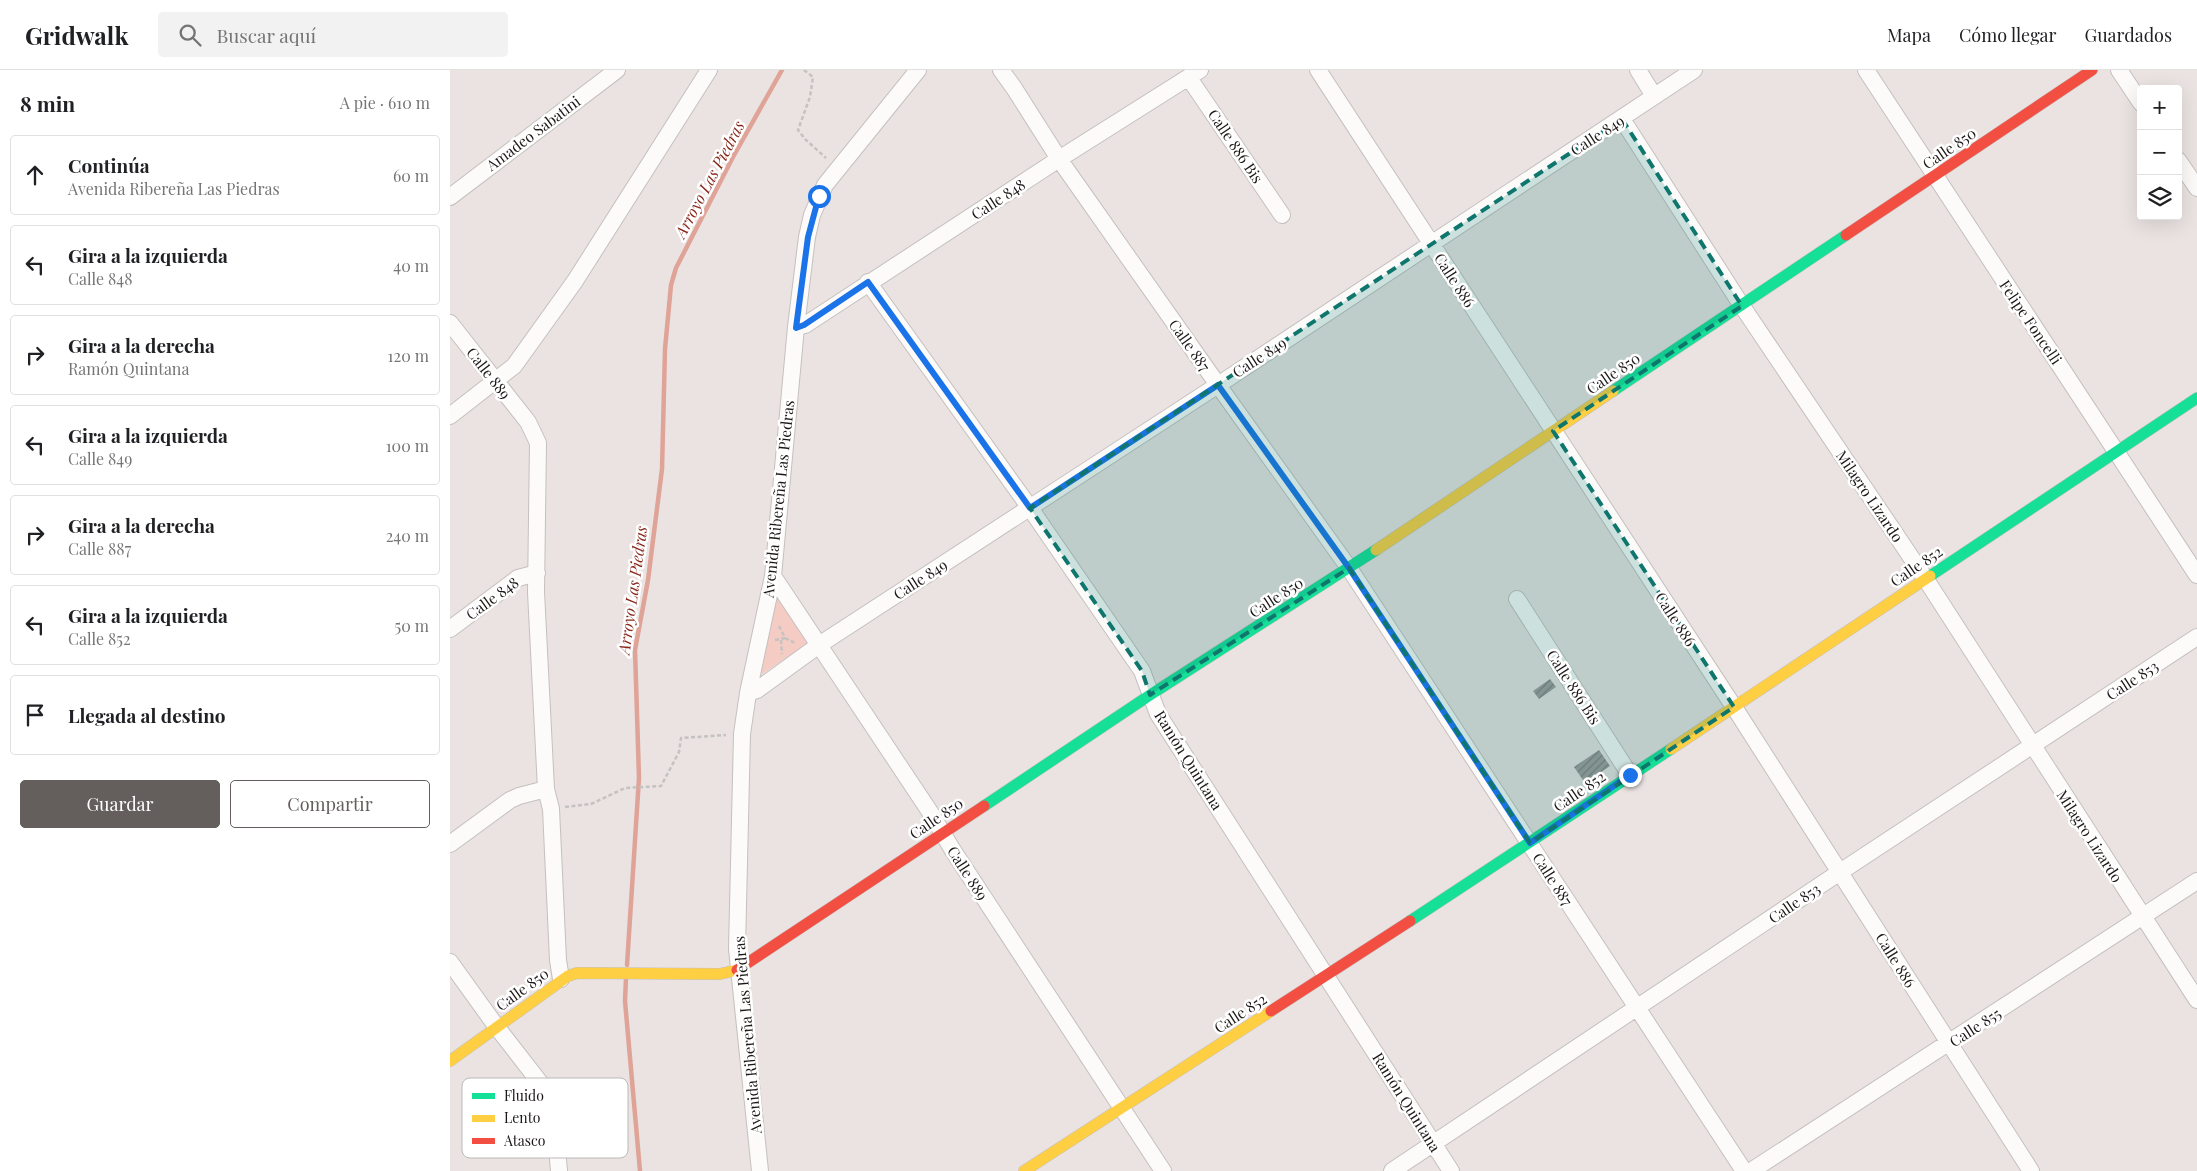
<!DOCTYPE html>
<html lang="es">
<meta charset="utf-8">
<style>
:root{--surface:#fff;--page:#f2f2f2;--text:#202124;--muted:#757577;--line:#e0e0e0;--accent:#645e5d}
body{margin:0;font-family:"Playfair Display",serif;background:var(--page);color:var(--text)}
.controls{position:absolute;right:15px;top:15px;display:grid;overflow:hidden;border-radius:5px;box-shadow:0 5px 20px #0002}
.controls button{width:45px;height:45px;display:grid;place-items:center;padding:0;border:0;border-bottom:1px solid var(--line);background:var(--surface);color:var(--text);font:25px sans-serif}
.stop{position:absolute;width:15px;height:15px;margin:-11px;border:4px solid #1a73e8;border-radius:50%;background:#fff}
.stop.end{background:#1a73e8;border-color:#fff;box-shadow:0 1px 5px #0008}
.list{margin:0;padding:0;list-style:none}
h2{display:flex;justify-content:space-between;align-items:center;height:65px;margin:0;padding:0 20px;font-size:21px}
h2 small{font-size:16px;font-weight:400;color:var(--muted)}
.list li{display:grid;grid-template-columns:32px 1fr auto;gap:15px;align-items:center;box-sizing:border-box;height:80px;margin:0 10px 10px;padding:0 10px;border:1px solid var(--line);border-radius:5px}
.list b{display:block;font-size:19px;white-space:nowrap}
.list p{margin:0;font-size:16px;white-space:nowrap;color:var(--muted)}
.list em{font-size:16px;font-style:normal;color:var(--muted)}
.actions{display:flex;gap:10px;padding:15px 20px}
.actions a{flex:1;padding:11px 0;border:1px solid var(--accent);border-radius:5px;text-align:center;font-size:18px;color:var(--accent)}
.actions .main{background:var(--accent);color:#fff}
.icon{flex:none;width:28px;height:28px;fill:none;stroke:currentColor;stroke-width:2;stroke-linecap:round;stroke-linejoin:round}
.map{position:relative;flex:none;width:1747px;height:1101px;overflow:hidden}
header{display:flex;align-items:center;gap:30px;box-sizing:border-box;height:70px;padding:0 25px;background:var(--surface);border-bottom:1px solid var(--line)}
header strong{font-size:24px}
nav{display:flex;gap:28px;margin-inline-start:auto;font-size:18px}
.search{width:350px;height:45px;background:var(--page);display:flex;align-items:center;gap:12px;box-sizing:border-box;padding:0 18px;border-radius:5px;color:var(--muted);font-size:19px}
main{display:flex}
aside{flex:1;background:var(--surface)}
.map>svg:first-child{display:block}
.park{fill:#f4ccc4}
.lines{fill:none;stroke-linecap:round;stroke-linejoin:round}
.stream{stroke:#dfa398;stroke-width:4.5}
.building{fill:url(#building-hatch)}
.street-casing{stroke:#c5c0bf;stroke-width:18}
.fast-casing{stroke:#c5c0bf;stroke-width:12}
.slow-casing{stroke:#c5c0bf;stroke-width:12}
.jam-casing{stroke:#c5c0bf;stroke-width:12}
.path{stroke:#c5c2c2;stroke-width:2.5;stroke-dasharray:4 2.5;stroke-linecap:butt}
.street{stroke:#fcfbfa;stroke-width:16}
.fast{stroke:#16e098;stroke-width:11}
.slow{stroke:#ffcf43;stroke-width:11}
.jam{stroke:#f24e42;stroke-width:11}
.route{stroke:#1a73e8;stroke-width:6}
.marked{fill:#0f766e;fill-opacity:0.2;stroke:#0f766e;stroke-width:4;stroke-dasharray:10 6;stroke-linejoin:round}
.labels{text-anchor:middle;dominant-baseline:central;stroke-width:5;stroke-linejoin:round;paint-order:stroke}
.street-label{font-size:15px;fill:#1c1716;stroke:#fff}
.water-label{font-size:16px;font-style:italic;fill:#88271a;stroke:#fff}
.key{fill:#fff;stroke:#bbb9b9;stroke-width:1}
.key-label{font-size:14px;fill:#1c1716}
</style>
<header>
<strong>Gridwalk</strong>
<div class="search"><svg class="icon" aria-label="search" viewBox="0 0 24 24"><circle cx="10" cy="10" r="6"/><path d="M15 15l6 6"/></svg>Buscar aquí</div>
<nav><a>Mapa</a><a>Cómo llegar</a><a>Guardados</a></nav>
</header>
<main>
<aside>
<h2>8 min<small>A pie · 610 m</small></h2>
<ul class="list">
<li><svg class="icon" aria-label="ahead" viewBox="0 0 24 24"><path d="M12 20V5M6 11l6-6 6 6"/></svg><div><b>Continúa</b><p>Avenida Ribereña Las Piedras</p></div><em>60 m</em></li>
<li><svg class="icon" aria-label="left" viewBox="0 0 24 24"><path d="M17 20v-9H6M10 6l-5 5 5 5"/></svg><div><b>Gira a la izquierda</b><p>Calle 848</p></div><em>40 m</em></li>
<li><svg class="icon" aria-label="right" viewBox="0 0 24 24"><path d="M7 20v-9h11M14 6l5 5-5 5"/></svg><div><b>Gira a la derecha</b><p>Ramón Quintana</p></div><em>120 m</em></li>
<li><svg class="icon" aria-label="left" viewBox="0 0 24 24"><path d="M17 20v-9H6M10 6l-5 5 5 5"/></svg><div><b>Gira a la izquierda</b><p>Calle 849</p></div><em>100 m</em></li>
<li><svg class="icon" aria-label="right" viewBox="0 0 24 24"><path d="M7 20v-9h11M14 6l5 5-5 5"/></svg><div><b>Gira a la derecha</b><p>Calle 887</p></div><em>240 m</em></li>
<li><svg class="icon" aria-label="left" viewBox="0 0 24 24"><path d="M17 20v-9H6M10 6l-5 5 5 5"/></svg><div><b>Gira a la izquierda</b><p>Calle 852</p></div><em>50 m</em></li>
<li><svg class="icon" aria-label="arrive" viewBox="0 0 24 24"><path d="M6 21V4h12l-3 4 3 4H6"/></svg><div><b>Llegada al destino</b></div></li>
</ul>
<div class="actions"><a class="main">Guardar</a><a>Compartir</a></div>
</aside>
<div class="map">
<svg width="1747" height="1101" viewBox="0 0 1747 1101">
<defs>
<pattern id="building-hatch" width="6" height="6" patternUnits="userSpaceOnUse" patternTransform="scale(1.25)"><rect width="6" height="6" fill="#a19c9b"/><path d="M-1 1l2-2M0 6l6-6M5 7l2-2" fill="none" stroke="#827e7d"/></pattern>
</defs>
<rect width="100%" height="100%" fill="#eae3e1"/>
<path class="park" d="M327,521L360,572L312,604L308,601Z"/>
<g class="lines">
<path class="stream" d="M177,895L189,708L185,580L198,510L212,399L215,279L221,215L226,198L283,87L332,0
M176,908L175,931L190,1101"/>
</g>
<path class="building" d="M1100,609L1106,617L1089,629L1083,621Z
M1149,680L1160,696L1135,713L1124,697Z"/>
<g class="lines">
<defs>
<path id="street" d="M551,0L564,18L609,89L768,315L899,498L1294,1101
M868,0L1284,637L1581,1101
M1188,0L1204,26
M1416,0L1747,505
M1669,0L1691,33
M739,8L832,145
M1172,49L1292,236L1475,508L1747,930
M1728,90L1747,118
M0,127L167,0
M418,212L580,438L692,601L708,644L1001,1101
M0,253L78,352L88,373L86,522L96,719L101,739L108,890L111,909
M346,257L355,255L609,89L750,0
M0,346L64,296L125,211L259,0
M323,506L482,745L502,779L713,1101
M1067,529L1180,705
M0,559L68,508L87,503
M298,623L307,620L369,575L768,315L1244,0
M0,774L60,730L69,726L96,719
M0,892L46,956L98,1023L103,1032L109,1101
M310,1101L287,879L292,664L298,623L323,506L346,257L357,167L362,145L375,115L468,0
M942,1101L1390,802L1747,567
M1301,1101L1747,811"/>
<path id="fast" d="M1163,321L1396,165
M1480,506L1747,328
M534,736L700,625L926,480
M960,851L1221,679"/>
<path id="slow" d="M926,480L1163,321
M1221,679L1480,506
M0,991L118,906L127,903L270,904L287,900
M574,1101L821,941"/>
<path id="jam" d="M1396,165L1642,0
M287,900L534,736
M821,941L960,851"/>
</defs>
<use href="#street" class="street-casing"/>
<use href="#fast" class="fast-casing"/>
<use href="#slow" class="slow-casing"/>
<use href="#jam" class="jam-casing"/>
<path class="path" d="M354,0L363,7L360,27L348,60L355,69L376,88
M335,568L345,573
M325,570L335,568L329,556
M331,570L332,584
M115,737L141,734L175,718L211,716L229,682L231,668L276,665"/>
<use href="#street" class="street"/>
<use href="#fast" class="fast"/>
<use href="#slow" class="slow"/>
<use href="#jam" class="jam"/>
</g>
<g class="lines">
<path class="route" d="M369,126L358,167L346,258L354,255L418,212L580,438L768,315L899,498L1080,773L1180,705"/>
</g>
<path class="marked" d="M1172,49L1292,236L1103,361L1284,637L1080,773L899,498L700,625L692,601L580,438Z"/>
<g class="labels">
<g class="street-label">
<text transform="translate(83 63) rotate(-37)">Amadeo Sabatini</text>
<text transform="translate(1147 65) rotate(-33)">Calle 849</text>
<text transform="translate(786 76) rotate(56)">Calle 886 Bis</text>
<text transform="translate(1499 78) rotate(-34)">Calle 850</text>
<text transform="translate(548 129) rotate(-33)">Calle 848</text>
<text transform="translate(1005 210) rotate(57)">Calle 886</text>
<text transform="translate(1581 252) rotate(56)">Felipe Foncelli</text>
<text transform="translate(740 275) rotate(55)">Calle 887</text>
<text transform="translate(809 287) rotate(-33)">Calle 849</text>
<text transform="translate(39 303) rotate(52)">Calle 889</text>
<text transform="translate(1163 303) rotate(-34)">Calle 850</text>
<text transform="translate(1420 426) rotate(56)">Milagro Lizardo</text>
<text transform="translate(328 429) rotate(-84)">Avenida Ribereña Las Piedras</text>
<text transform="translate(1466 496) rotate(-34)">Calle 852</text>
<text transform="translate(470 509) rotate(-33)">Calle 849</text>
<text transform="translate(826 527) rotate(-33)">Calle 850</text>
<text transform="translate(42 528) rotate(-36)">Calle 848</text>
<text transform="translate(1226 549) rotate(57)">Calle 886</text>
<text transform="translate(1682 610) rotate(-33)">Calle 853</text>
<text transform="translate(1124 617) rotate(57)">Calle 886 Bis</text>
<text transform="translate(739 690) rotate(58)">Ramón Quintana</text>
<text transform="translate(1129 721) rotate(-34)">Calle 852</text>
<text transform="translate(486 748) rotate(-34)">Calle 850</text>
<text transform="translate(1640 766) rotate(57)">Milagro Lizardo</text>
<text transform="translate(518 803) rotate(57)">Calle 889</text>
<text transform="translate(1103 809) rotate(57)">Calle 887</text>
<text transform="translate(1344 833) rotate(-34)">Calle 853</text>
<text transform="translate(1446 890) rotate(58)">Calle 886</text>
<text transform="translate(72 919) rotate(-36)">Calle 850</text>
<text transform="translate(790 943) rotate(-33)">Calle 852</text>
<text transform="translate(1525 957) rotate(-33)">Calle 855</text>
<text transform="translate(297 965) rotate(-95)">Avenida Ribereña Las Piedras</text>
<text transform="translate(957 1032) rotate(58)">Ramón Quintana</text>
</g>
<g class="water-label">
<text transform="translate(259 109) rotate(-62)">Arroyo Las Piedras</text>
<text transform="translate(182 520) rotate(-82)">Arroyo Las Piedras</text>
</g>
</g>
<rect x="12" y="1008" width="166" height="80" rx="8" class="key"/>
<rect x="22" y="1023" width="23" height="6" fill="#16e098"/>
<rect x="22" y="1045" width="23" height="7" fill="#ffcf43"/>
<rect x="22" y="1068" width="23" height="6" fill="#f24e42"/>
<g class="key-label">
<text x="54" y="1031">Fluido</text>
<text x="54" y="1053">Lento</text>
<text x="54" y="1076">Atasco</text>
</g>
</svg>
<div class="controls">
<button>+</button>
<button>−</button>
<button><svg class="icon" aria-label="layers" viewBox="0 0 24 24"><path d="M12 4l9 5-9 5-9-5zM3 14l9 5 9-5"/></svg></button>
</div>
<div class="stop" style="left:369px;top:126px"></div>
<div class="stop end" style="left:1180px;top:705px"></div>
</div>
</main>
